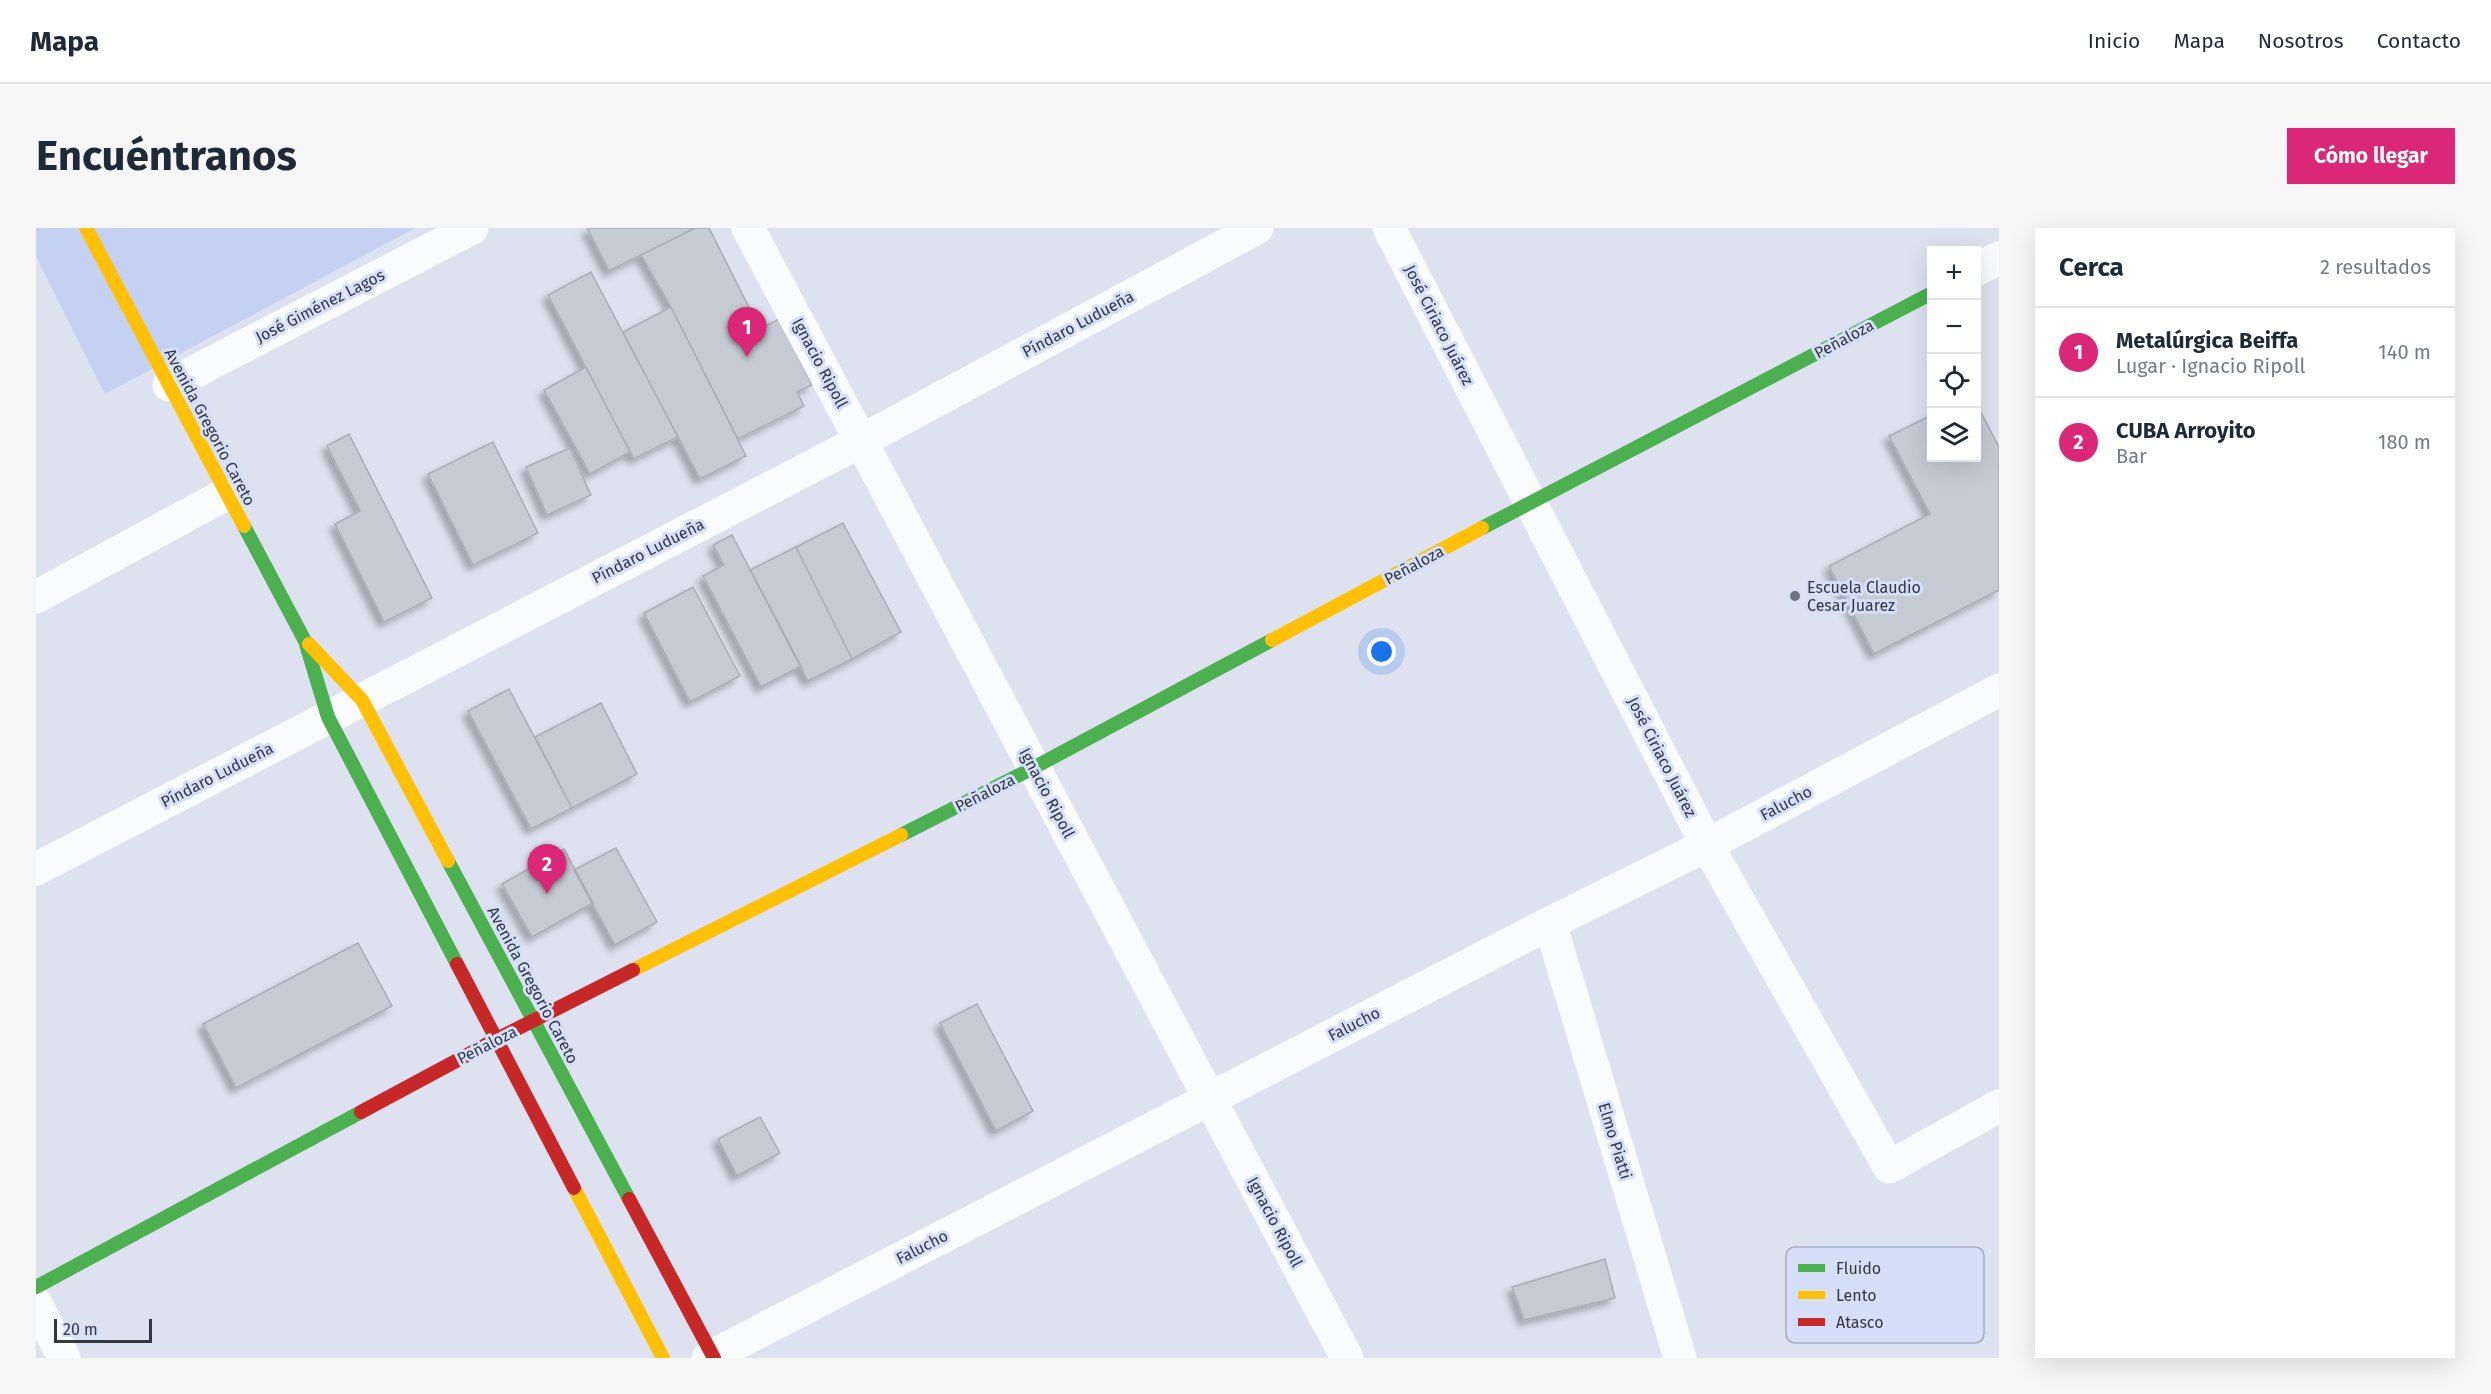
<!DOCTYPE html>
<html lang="es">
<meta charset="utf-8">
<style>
:root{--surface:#fff;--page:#f6f6f7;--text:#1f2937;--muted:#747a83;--line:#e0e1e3;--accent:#db2777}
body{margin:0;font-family:"Fira Sans",sans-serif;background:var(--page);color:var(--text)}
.controls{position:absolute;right:18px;top:18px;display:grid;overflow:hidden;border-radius:0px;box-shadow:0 6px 24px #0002}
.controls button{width:54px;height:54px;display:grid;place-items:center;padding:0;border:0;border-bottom:2px solid var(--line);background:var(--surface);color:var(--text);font:30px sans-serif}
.scale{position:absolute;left:18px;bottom:15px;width:98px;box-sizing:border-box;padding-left:6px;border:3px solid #333740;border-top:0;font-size:16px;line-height:21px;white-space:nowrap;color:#333740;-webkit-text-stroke:4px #d6dff8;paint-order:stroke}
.you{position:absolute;left:1346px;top:424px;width:21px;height:21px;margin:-15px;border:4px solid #fff;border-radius:50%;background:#1a73e8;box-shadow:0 0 0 9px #1a73e833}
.badge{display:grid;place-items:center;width:39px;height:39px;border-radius:50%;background:var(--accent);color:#fff;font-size:20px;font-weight:700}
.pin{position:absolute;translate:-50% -50px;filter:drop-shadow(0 2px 3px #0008)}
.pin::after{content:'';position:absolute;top:32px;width:21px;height:18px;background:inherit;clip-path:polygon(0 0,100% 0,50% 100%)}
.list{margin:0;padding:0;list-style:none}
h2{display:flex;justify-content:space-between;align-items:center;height:78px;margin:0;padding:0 24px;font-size:26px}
h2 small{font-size:20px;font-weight:400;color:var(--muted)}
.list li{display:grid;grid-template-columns:39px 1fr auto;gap:18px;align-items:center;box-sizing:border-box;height:90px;padding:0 24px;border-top:2px solid var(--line)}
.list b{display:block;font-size:22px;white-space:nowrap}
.list p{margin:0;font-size:20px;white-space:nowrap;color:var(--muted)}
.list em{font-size:20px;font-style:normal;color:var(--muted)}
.icon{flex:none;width:33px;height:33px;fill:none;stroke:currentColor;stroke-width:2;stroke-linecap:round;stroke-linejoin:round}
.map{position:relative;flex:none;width:1963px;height:1130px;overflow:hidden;border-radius:0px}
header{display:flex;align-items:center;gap:36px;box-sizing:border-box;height:84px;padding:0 30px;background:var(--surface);border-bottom:2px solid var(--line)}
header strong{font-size:28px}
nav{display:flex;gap:33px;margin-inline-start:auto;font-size:21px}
.intro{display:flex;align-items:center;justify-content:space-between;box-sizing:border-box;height:144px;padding:0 36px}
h1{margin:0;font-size:42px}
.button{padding:15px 27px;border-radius:0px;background:var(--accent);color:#fff;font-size:21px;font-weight:700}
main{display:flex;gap:36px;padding:0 36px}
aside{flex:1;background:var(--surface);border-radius:0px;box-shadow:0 6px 24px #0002}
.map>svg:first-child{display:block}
.green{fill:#c5d1f3}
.building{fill:#c6cad4;stroke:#a9adb7;stroke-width:1.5;filter:url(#shadow)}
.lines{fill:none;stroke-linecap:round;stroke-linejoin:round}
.street{stroke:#fafbfd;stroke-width:33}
.fast{stroke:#4caf50;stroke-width:14}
.slow{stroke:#ffc107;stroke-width:14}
.jam{stroke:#c62828;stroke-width:14}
.poi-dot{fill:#6f737e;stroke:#d6dff8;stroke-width:2}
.labels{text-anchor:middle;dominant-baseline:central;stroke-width:6;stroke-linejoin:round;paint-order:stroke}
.street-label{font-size:16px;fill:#333740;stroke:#d6dff8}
.poi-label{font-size:16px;fill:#333740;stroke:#d6dff8;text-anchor:start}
.key{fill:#d6dff8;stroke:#a5adc1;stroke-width:1.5}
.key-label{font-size:16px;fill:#333740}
</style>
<header>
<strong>Mapa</strong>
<nav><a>Inicio</a><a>Mapa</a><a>Nosotros</a><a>Contacto</a></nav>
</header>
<div class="intro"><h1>Encuéntranos</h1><a class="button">Cómo llegar</a></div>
<main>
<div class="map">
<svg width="1963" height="1130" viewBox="0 0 1963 1130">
<defs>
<filter id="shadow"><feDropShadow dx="-5.5" dy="5.5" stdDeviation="3" flood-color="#0004"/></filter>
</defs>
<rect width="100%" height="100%" fill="#dee2f0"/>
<path class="green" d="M0,0H379L69,166L0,28Z"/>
<path class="building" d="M551,0H659L573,43Z
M659,0H673L724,101L743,91L776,157L761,164L768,178L702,211L635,79L605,27Z
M555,44L642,209L598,231L512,67Z
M635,79L710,228L664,251L587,104Z
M550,139L594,224L554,246L508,162Z
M1940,175L1963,219V362L1838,426L1793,338L1894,286L1853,208L1896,187V230H1940Z
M313,206L396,370L348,394L299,296L324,283L291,218Z
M457,214L502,305L437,337L392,246Z
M534,220L555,267L511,287L490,239Z
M807,295L865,404L816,431L760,319Z
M696,307L765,438L725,459L667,348L688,337L677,317Z
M760,319L816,431L772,453L714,342Z
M657,359L704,448L654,474L608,385Z
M473,461L536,580L495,601L432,483Z
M565,475L601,546L536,580L499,509Z
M580,620L621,694L579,717L538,642Z
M528,621L557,675L496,709L466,656Z
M322,715L356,778L200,860L167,796Z
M941,776L997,883L960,903L904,795Z
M724,889L744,925L701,948L682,911Z
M1569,1031L1579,1070L1488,1092L1476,1059Z"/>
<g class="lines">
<path class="street" d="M712,0L1311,1130
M1353,0L1671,617L1853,939L1963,878
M1940,42L1963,30
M133,157L436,0
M0,369L190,266
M0,641L825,213L1221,0
M1514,695L1644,1130
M0,1076L28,1130
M672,1130L1514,695L1671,617L1963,462"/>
<path class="fast" d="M208,298L269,413L292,489L421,736
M1446,300L1896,65
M865,607L997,540L1236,412
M412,633L593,971
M0,1059L325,884"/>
<path class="slow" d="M50,0L208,298
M1236,412L1446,300
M273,416L326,472L412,633
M597,742L865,607
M538,960L627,1130"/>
<path class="jam" d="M421,736L538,960
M325,884L459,812L597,742
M593,971L678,1130"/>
</g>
<circle class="poi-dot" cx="1759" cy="368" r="6"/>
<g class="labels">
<g class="street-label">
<text transform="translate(284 78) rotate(-27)">José Giménez Lagos</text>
<text transform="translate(1042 96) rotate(-28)">Píndaro Ludueña</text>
<text transform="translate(1403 97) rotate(63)">José Ciriaco Juárez</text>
<text transform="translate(1808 111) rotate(-28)">Peñaloza</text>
<text transform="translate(784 135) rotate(62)">Ignacio Ripoll</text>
<text transform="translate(174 199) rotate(62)">Avenida Gregorio Careto</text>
<text transform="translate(612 323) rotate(-27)">Píndaro Ludueña</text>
<text transform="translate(1378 337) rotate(-28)">Peñaloza</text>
<text transform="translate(1626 529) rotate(63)">José Ciriaco Juárez</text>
<text transform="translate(181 547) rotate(-27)">Píndaro Ludueña</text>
<text transform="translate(949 565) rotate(-27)">Peñaloza</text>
<text transform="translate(1011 565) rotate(62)">Ignacio Ripoll</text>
<text transform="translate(1750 575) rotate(-28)">Falucho</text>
<text transform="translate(497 757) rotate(62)">Avenida Gregorio Careto</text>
<text transform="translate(1318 796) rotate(-27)">Falucho</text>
<text transform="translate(451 817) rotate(-27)">Peñaloza</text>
<text transform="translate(1579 913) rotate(73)">Elmo Piatti</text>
<text transform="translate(1239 994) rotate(62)">Ignacio Ripoll</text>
<text transform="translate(886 1019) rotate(-27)">Falucho</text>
</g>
<g class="poi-label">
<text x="1771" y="359">Escuela Claudio<tspan x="1771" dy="18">Cesar Juarez</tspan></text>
</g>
</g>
<rect x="1750" y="1019" width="198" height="96" rx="9" class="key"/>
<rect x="1762" y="1036" width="27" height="8" fill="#4caf50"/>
<rect x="1762" y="1063" width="27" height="8" fill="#ffc107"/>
<rect x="1762" y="1090" width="27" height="8" fill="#c62828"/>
<g class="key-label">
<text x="1800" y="1046">Fluido</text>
<text x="1800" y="1073">Lento</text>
<text x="1800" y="1100">Atasco</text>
</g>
</svg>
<div class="controls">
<button>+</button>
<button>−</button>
<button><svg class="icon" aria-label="locate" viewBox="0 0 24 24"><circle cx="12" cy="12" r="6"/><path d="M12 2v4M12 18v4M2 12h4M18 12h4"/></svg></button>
<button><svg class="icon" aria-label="layers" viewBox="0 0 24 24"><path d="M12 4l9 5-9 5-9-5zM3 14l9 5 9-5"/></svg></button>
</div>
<div class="scale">20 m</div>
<div class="you"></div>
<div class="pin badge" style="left:711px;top:129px">1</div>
<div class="pin badge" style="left:511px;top:666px">2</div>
</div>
<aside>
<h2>Cerca<small>2 resultados</small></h2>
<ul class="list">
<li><span class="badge">1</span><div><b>Metalúrgica Beiffa</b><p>Lugar · Ignacio Ripoll</p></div><em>140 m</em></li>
<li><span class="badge">2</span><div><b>CUBA Arroyito</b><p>Bar</p></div><em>180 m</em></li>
</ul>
</aside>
</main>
